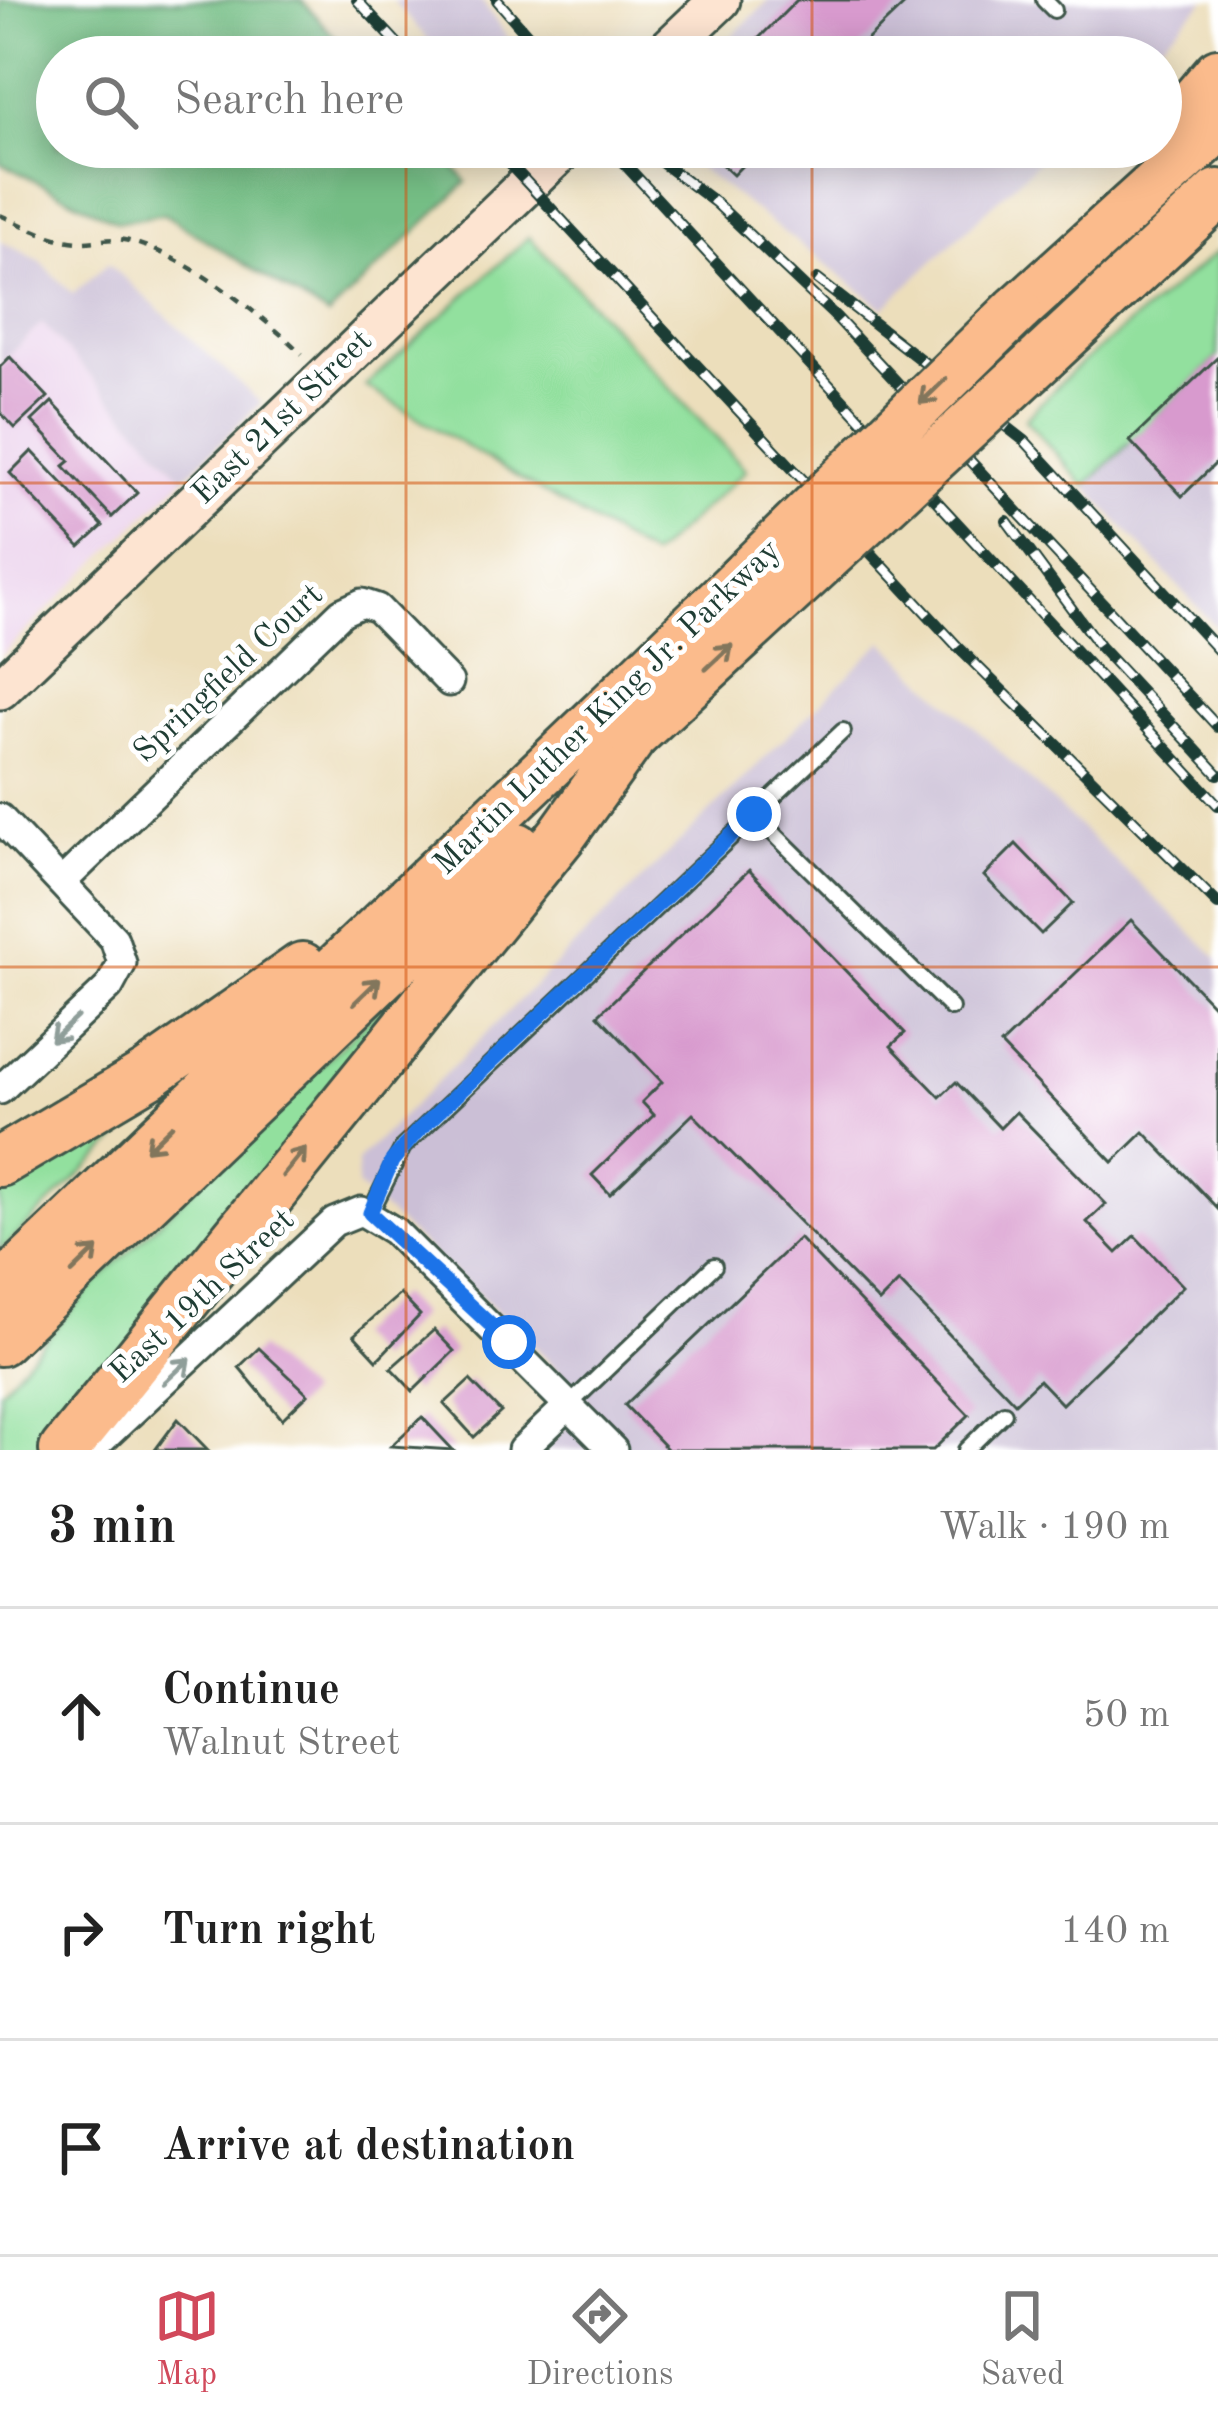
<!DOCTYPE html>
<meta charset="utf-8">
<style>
:root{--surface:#fff;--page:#f2f2f2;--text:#222;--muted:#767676;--line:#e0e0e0;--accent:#d1495b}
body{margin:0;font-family:"Old Standard TT",serif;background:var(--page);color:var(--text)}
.stop{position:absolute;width:36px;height:36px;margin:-27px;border:9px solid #1a73e8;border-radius:50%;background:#fff}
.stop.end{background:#1a73e8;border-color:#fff;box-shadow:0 3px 12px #0008}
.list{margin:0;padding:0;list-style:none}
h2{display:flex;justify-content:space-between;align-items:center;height:156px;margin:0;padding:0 48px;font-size:51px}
h2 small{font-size:39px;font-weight:400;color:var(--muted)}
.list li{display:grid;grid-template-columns:78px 1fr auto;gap:36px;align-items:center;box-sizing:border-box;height:216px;padding:0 48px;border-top:3px solid var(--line)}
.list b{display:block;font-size:45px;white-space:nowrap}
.list p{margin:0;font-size:39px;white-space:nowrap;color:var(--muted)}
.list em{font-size:39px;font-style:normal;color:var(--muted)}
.icon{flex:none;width:66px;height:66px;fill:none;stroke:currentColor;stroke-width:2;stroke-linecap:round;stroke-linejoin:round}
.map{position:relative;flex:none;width:1218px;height:1450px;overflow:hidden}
.search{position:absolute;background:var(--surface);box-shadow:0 6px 30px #0003;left:36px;right:36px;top:36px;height:132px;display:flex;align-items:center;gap:30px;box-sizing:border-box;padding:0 42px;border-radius:66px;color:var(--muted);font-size:45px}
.sheet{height:804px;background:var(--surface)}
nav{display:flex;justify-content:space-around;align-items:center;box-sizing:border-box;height:168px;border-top:3px solid var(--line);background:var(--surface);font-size:33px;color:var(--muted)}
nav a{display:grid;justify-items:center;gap:6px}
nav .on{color:var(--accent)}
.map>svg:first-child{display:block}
.built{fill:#ebd1ec}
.industrial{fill:#cbbfd6}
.green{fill:#92e09e;stroke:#588e69;stroke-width:3}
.forest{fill:#75be85;stroke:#4a7e5c;stroke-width:3}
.building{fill:#d89ace}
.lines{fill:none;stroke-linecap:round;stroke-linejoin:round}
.lane-casing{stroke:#3e5548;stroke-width:20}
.street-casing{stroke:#3e5548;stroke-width:33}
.secondary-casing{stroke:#3e5548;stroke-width:45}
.highway-casing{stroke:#3e5548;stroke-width:54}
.path{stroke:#3e5548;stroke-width:4.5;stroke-dasharray:9 9;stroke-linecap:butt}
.lane{stroke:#fff;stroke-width:14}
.street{stroke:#fff;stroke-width:27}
.secondary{stroke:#fde4d1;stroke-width:39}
.highway{stroke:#fbbb8c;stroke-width:48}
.rail-casing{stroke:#1f3d34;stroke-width:12}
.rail{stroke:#fff;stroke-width:8;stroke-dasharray:22;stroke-linecap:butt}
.highway-bridge-casing{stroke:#3e5548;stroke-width:54;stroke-linecap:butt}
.highway-bridge{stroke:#fbbb8c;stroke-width:48}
.oneway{stroke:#82765c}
.oneway2{stroke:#8f9e9a}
.route{stroke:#1a73e8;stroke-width:15}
.grid{fill:none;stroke:#d45610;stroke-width:3;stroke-opacity:0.55}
.labels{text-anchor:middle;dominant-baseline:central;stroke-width:10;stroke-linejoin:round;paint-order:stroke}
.street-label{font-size:33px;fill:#1f3d34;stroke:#fff}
</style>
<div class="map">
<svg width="1218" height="1450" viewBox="0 0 1218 1450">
<rect width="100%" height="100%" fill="#fff"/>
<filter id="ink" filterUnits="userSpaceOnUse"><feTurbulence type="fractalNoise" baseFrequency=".00833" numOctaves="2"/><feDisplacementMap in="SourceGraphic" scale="24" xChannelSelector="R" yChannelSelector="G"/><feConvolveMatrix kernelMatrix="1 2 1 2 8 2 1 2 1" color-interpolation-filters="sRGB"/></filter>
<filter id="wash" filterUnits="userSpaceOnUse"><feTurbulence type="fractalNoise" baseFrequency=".004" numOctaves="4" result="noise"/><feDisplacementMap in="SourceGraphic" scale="48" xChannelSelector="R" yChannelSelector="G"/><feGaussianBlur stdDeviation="2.7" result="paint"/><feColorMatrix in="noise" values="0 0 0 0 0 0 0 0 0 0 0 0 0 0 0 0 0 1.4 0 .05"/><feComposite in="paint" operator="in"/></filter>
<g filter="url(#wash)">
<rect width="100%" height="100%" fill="#ecdebb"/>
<path class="built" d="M42,323L184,478L0,656V363Z"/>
<path class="industrial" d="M392,0H481L521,57H444Z
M769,0H1206L1147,57H700L726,42Z
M671,147H1053L884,308Z
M0,241L39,260L73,294L108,263L261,403L184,478L42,323L0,363Z
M1218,357V629L1085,486Z
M883,641L1218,958V1450H541L589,1403L529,1340L357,1186V1161Z"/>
<path class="green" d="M529,237L746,470L651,557L365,386Z
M1218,251V357L1085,486L1025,419L1073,370Z
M460,930L47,1450H0V1390L96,1283Z
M201,1060L0,1251V1175Z"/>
<path class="forest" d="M0,0H301L353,57H57V147H435L467,182L328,316L164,214L118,222L0,163Z"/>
<g id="blocks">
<path class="building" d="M797,0H909L849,57H740Z
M703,147H760L733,175Z
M10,357L48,397L15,428L0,412V367Z
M1218,357V461L1182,496L1130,441Z
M52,402L137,493L112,517L64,466L70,461L32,421Z
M32,451L103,526L80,547L10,473Z
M1016,844L1073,903L1041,934L984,876Z
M749,870L905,1033L891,1046L940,1097L956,1082L1000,1128L1016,1112L1106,1204L1087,1222L1117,1253L1135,1236L1183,1286L1062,1404L1039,1380L1015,1403L899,1282L879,1302L693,1114L610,1194L592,1175L654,1115L642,1102L662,1082L598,1015Z
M1131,920L1218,1010V1209L1144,1132L1113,1162L1001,1045Z
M799,1238L969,1415L933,1450H668L625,1405Z
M400,1294L420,1315L377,1360L354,1335Z
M434,1330L454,1351L413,1391L391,1368Z
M259,1348L308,1394L282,1419L239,1367Z
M470,1380L501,1412L474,1437L444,1404Z
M422,1417L453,1450L391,1446Z
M178,1419L208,1450H155Z"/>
</g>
</g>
<g filter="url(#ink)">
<use href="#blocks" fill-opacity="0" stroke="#3e5548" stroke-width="3"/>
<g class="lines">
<defs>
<path id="lane" d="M1044,0L1054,10
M754,814L951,1008
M370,1213L403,1147L843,731
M569,1405L714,1266
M966,1450L1004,1413"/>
<path id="street" d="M0,818L114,939L122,963L109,987L0,1090
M62,882L342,612L362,603L377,608L449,682
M91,1450L334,1222L361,1211L394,1231L613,1450
M522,1450L569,1405"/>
<path id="secondary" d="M660,57L720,0
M0,689L566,147"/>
<path id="highway" d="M1161,140L1218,73
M1017,310L1218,128
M1043,357L1218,194
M0,1162L149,1074L302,967
M0,1290L608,709
M0,1341L517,847
M64,1450L562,835L633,736"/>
</defs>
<use href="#lane" class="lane-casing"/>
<use href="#street" class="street-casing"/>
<use href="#secondary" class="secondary-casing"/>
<use href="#highway" class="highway-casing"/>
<path class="path" d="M0,215C25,226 51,240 78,242C93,243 110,237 124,240C182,252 260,313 302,354"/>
<use href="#lane" class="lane"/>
<use href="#street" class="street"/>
<use href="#secondary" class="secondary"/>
<use href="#highway" class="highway"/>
<defs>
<path id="rail" d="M357,0L410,57
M497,0L547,57
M494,147L959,648L1218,904
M609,147L1218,805
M641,147L716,203L836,317L1218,727
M817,279L1025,441L1218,650
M1007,521L1100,647L1218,774"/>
</defs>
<use href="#rail" class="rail-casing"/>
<use href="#rail" class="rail"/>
<defs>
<path id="highway-bridge" d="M608,709L1017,310
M633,736L1043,357"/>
</defs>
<use href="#highway-bridge" class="highway-bridge-casing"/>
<use href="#highway-bridge" class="highway-bridge"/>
</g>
<defs><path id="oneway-shaft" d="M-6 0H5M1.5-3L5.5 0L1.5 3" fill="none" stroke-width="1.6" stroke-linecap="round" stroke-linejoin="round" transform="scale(3)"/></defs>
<g class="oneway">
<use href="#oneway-shaft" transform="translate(933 391) rotate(136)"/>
<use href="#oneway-shaft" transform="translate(719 657) rotate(-43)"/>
<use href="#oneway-shaft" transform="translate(367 991) rotate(-44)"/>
<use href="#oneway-shaft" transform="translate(159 1138) rotate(136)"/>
<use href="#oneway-shaft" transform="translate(294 1162) rotate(-51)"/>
<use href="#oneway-shaft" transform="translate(85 1260) rotate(-44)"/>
</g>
<g class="oneway2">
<use href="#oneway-shaft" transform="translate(64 1029) rotate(137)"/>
<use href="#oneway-shaft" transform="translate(177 1371) rotate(-43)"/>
</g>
</g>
<g class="lines" filter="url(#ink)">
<path class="route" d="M509,1342L370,1213L392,1161L416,1133L754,814"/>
</g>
<path class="grid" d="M406,0V57M812,0V57M406,147V1450M812,147V1450M0,483H1218M0,967H1218"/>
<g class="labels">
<g class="street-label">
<text transform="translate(283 418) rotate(-44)">East 21st Street</text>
<text transform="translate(229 674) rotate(-43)">Springfield Court</text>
<text transform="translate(608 708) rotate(-44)">Martin Luther King Jr. Parkway</text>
<text transform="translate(203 1297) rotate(-43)">East 19th Street</text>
</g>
</g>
</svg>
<div class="stop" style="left:509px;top:1342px"></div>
<div class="stop end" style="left:754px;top:814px"></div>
<div class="search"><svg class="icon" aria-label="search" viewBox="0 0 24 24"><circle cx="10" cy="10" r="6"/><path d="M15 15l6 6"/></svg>Search here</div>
</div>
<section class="sheet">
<h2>3 min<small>Walk · 190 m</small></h2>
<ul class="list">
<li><svg class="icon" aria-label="ahead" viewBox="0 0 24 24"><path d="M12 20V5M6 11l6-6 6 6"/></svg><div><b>Continue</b><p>Walnut Street</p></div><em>50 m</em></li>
<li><svg class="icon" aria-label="right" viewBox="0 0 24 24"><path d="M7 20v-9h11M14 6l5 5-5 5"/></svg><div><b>Turn right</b></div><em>140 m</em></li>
<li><svg class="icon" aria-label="arrive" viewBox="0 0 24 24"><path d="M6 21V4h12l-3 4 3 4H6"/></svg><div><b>Arrive at destination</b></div></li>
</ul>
</section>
<nav>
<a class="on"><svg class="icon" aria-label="map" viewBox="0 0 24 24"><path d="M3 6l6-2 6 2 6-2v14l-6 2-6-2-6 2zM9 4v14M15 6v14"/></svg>Map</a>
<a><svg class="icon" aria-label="directions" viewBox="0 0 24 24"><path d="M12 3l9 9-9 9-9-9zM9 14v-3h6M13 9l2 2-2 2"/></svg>Directions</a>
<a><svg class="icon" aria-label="saved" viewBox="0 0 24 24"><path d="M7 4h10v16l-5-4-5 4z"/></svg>Saved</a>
</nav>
